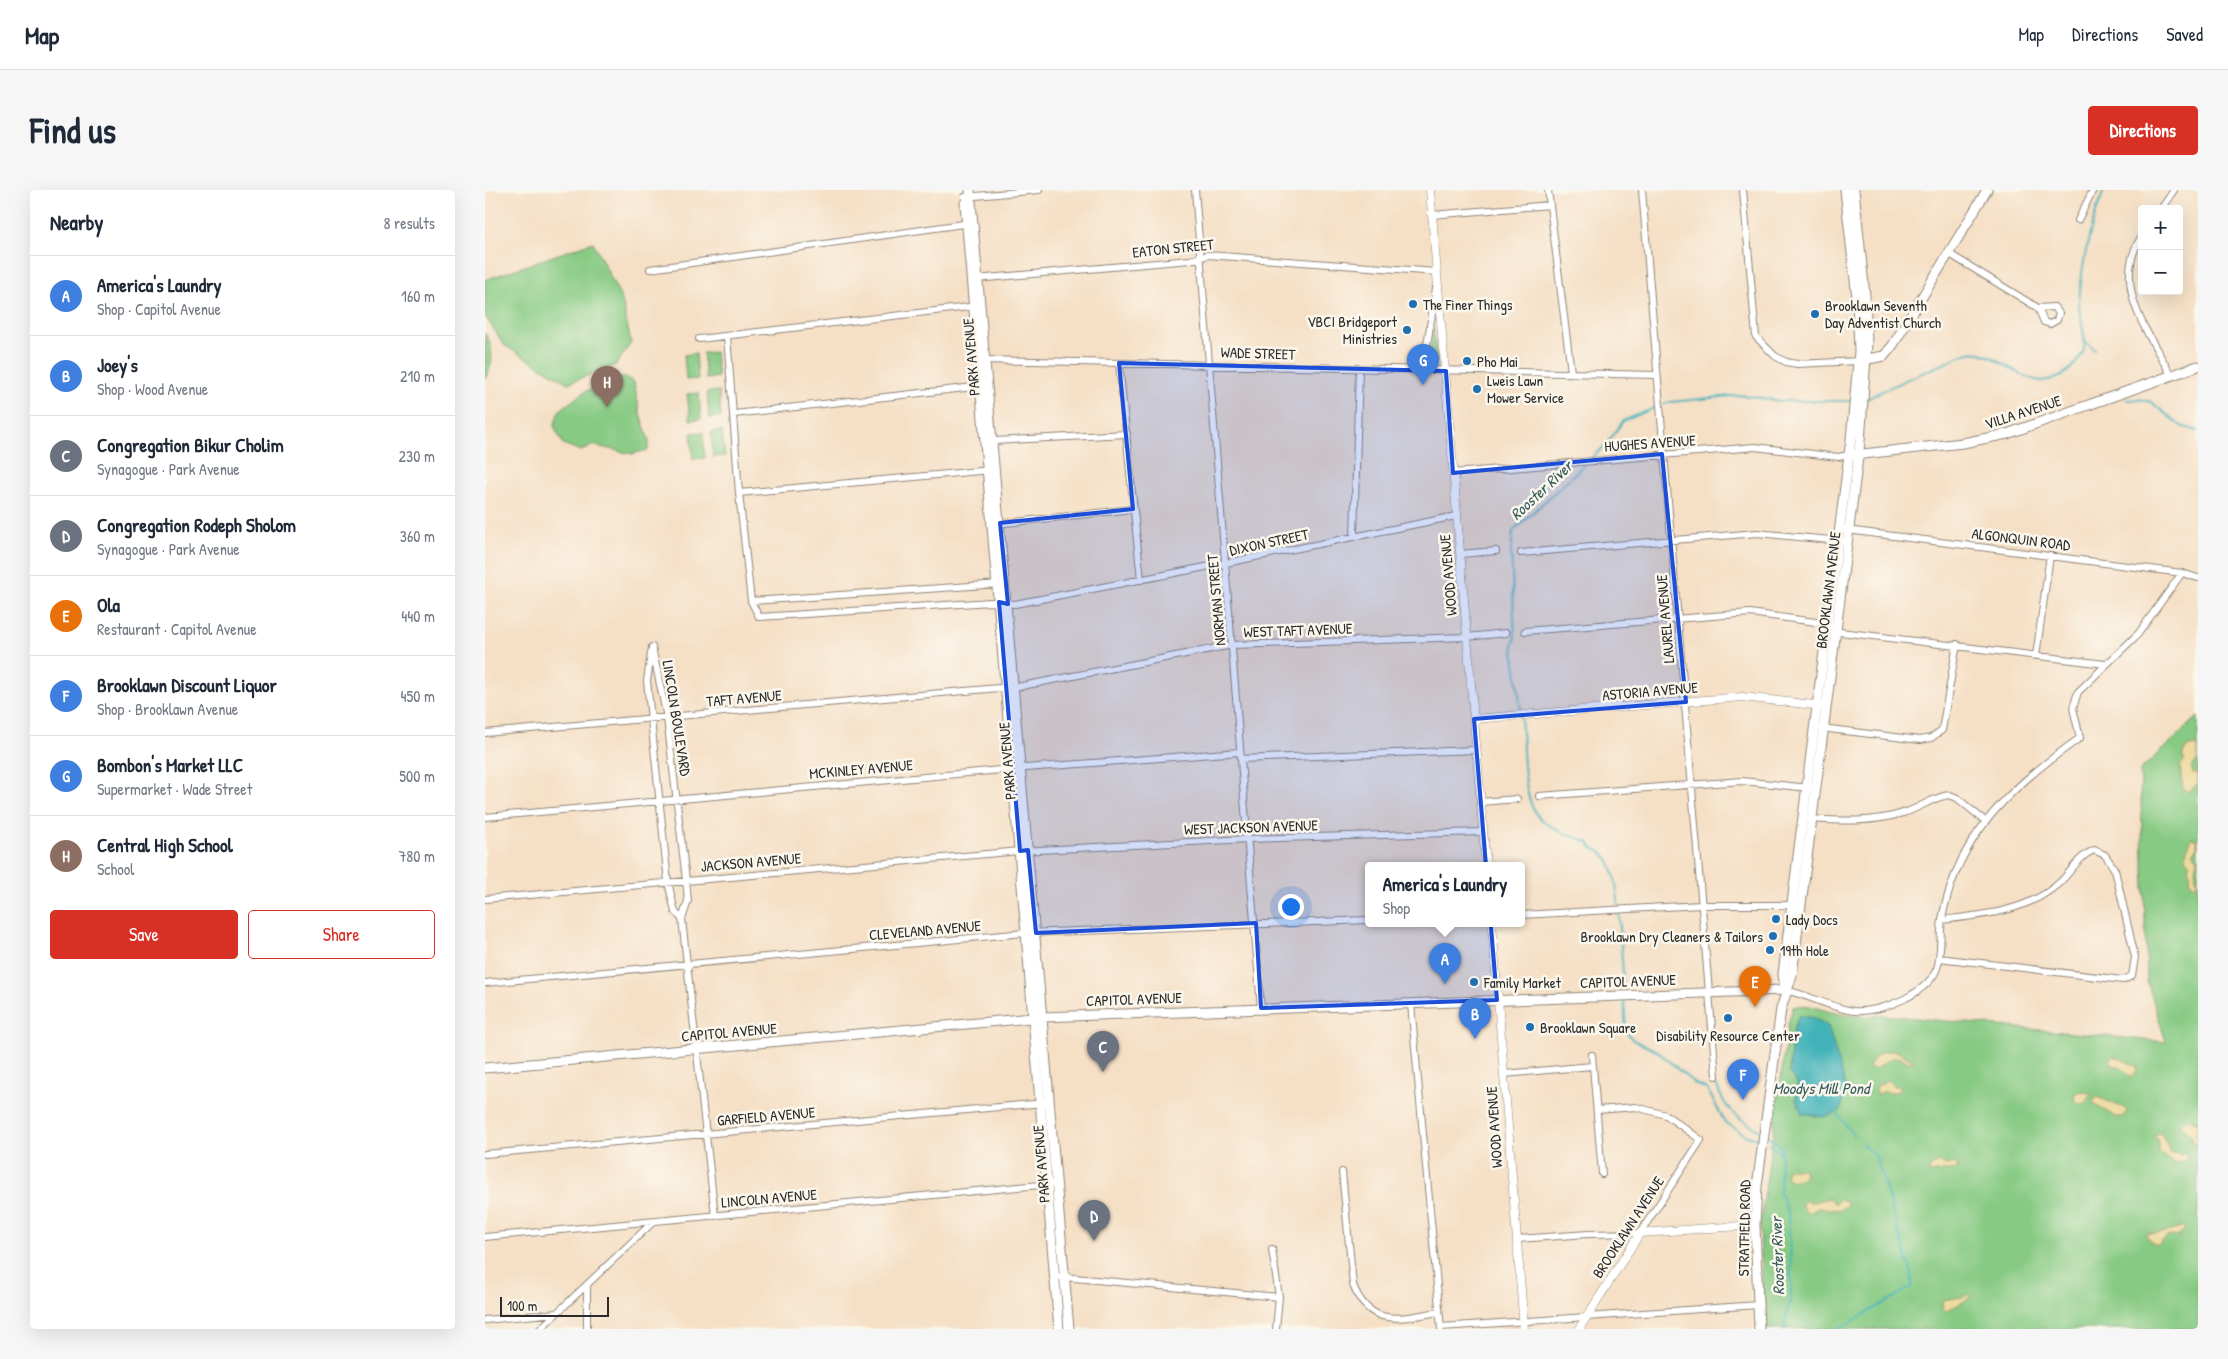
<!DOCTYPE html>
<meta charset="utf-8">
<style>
:root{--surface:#fff;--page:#f6f6f7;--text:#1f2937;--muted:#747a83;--line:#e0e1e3;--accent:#d93025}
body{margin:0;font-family:"Patrick Hand",sans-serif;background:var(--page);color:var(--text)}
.controls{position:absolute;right:15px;top:15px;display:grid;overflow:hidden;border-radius:5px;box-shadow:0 5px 20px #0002}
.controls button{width:45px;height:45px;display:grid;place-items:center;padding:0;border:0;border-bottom:1px solid var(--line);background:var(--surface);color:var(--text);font:25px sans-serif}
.scale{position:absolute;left:15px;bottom:12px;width:109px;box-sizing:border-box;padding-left:5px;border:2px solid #2b2b2b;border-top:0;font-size:14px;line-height:18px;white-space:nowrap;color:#2b2b2b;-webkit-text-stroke:4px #fbf7ec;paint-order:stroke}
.you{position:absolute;left:805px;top:716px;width:18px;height:18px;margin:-12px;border:4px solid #fff;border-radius:50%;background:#1a73e8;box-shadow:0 0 0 8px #1a73e833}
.badge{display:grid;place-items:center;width:32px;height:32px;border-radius:50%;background:var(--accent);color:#fff;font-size:16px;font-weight:700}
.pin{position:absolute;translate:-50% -41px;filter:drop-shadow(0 1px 2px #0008)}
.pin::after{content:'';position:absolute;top:26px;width:18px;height:15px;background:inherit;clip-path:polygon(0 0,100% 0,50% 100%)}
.popup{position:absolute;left:880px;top:672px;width:160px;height:65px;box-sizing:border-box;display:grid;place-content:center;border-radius:5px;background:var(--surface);filter:drop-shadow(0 1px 4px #0005);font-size:16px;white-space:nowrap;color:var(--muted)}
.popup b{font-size:19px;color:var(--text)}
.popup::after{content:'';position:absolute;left:50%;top:100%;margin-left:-10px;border:10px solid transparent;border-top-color:var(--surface)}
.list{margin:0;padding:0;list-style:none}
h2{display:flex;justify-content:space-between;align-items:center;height:65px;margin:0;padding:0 20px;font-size:21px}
h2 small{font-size:16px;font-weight:400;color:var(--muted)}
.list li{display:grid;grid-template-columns:32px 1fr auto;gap:15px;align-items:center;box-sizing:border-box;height:80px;padding:0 20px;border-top:1px solid var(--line)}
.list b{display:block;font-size:19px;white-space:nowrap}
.list p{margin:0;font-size:16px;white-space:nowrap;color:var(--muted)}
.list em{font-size:16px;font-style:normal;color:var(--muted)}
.actions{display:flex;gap:10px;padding:15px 20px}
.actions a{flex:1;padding:11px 0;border:1px solid var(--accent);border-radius:5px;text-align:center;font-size:18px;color:var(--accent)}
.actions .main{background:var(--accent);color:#fff}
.map{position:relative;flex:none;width:1713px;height:1139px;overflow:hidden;border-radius:5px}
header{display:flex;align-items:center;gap:30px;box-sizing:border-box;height:70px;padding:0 25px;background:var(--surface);border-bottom:1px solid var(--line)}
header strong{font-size:24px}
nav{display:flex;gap:28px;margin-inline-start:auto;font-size:18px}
.intro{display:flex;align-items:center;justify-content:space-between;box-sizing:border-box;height:120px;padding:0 30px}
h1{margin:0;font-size:35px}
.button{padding:12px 22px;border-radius:5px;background:var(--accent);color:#fff;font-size:18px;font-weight:700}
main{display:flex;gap:30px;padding:0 30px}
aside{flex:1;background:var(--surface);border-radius:5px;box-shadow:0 5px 20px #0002}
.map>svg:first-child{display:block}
.green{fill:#87ca83;stroke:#597a57}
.sand{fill:#eeda9e;stroke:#8c8264}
.water{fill:#42b2b9;stroke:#366e72}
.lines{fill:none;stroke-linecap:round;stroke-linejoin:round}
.stream{stroke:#42b2b9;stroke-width:2}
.minor-casing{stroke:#908578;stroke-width:8}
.tertiary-casing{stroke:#908578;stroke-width:9}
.secondary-casing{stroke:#908578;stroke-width:11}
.minor{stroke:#fff;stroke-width:6}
.tertiary{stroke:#fff;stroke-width:8}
.secondary{stroke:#fff;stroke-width:9}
.marked{fill:#1d4ed8;fill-opacity:0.2;stroke:#1d4ed8;stroke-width:4;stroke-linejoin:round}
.poi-dot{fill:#1f6fb2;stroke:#fbf7ec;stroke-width:2}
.labels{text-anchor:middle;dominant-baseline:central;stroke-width:5;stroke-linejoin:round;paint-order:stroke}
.street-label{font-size:15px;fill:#2b2b2b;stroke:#fbf7ec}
.poi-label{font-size:15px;fill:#2b2b2b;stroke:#fbf7ec;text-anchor:start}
.water-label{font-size:16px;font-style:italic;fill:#335a5d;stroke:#fbf7ec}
</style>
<header>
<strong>Map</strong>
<nav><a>Map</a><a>Directions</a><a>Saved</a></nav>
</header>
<div class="intro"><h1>Find us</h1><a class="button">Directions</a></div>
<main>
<aside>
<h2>Nearby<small>8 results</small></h2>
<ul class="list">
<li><span class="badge" style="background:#3f7fe0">A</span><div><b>America's Laundry</b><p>Shop · Capitol Avenue</p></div><em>160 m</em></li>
<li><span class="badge" style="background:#3f7fe0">B</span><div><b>Joey's</b><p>Shop · Wood Avenue</p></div><em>210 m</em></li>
<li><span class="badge" style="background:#6b7280">C</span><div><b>Congregation Bikur Cholim</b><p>Synagogue · Park Avenue</p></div><em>230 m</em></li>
<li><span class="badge" style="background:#6b7280">D</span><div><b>Congregation Rodeph Sholom</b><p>Synagogue · Park Avenue</p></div><em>360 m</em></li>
<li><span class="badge" style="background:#e8710a">E</span><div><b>Ola</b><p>Restaurant · Capitol Avenue</p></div><em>440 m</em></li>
<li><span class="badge" style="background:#3f7fe0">F</span><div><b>Brooklawn Discount Liquor</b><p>Shop · Brooklawn Avenue</p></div><em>450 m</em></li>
<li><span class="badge" style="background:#3f7fe0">G</span><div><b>Bombon's Market LLC</b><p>Supermarket · Wade Street</p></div><em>500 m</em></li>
<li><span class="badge" style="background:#8d6e63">H</span><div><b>Central High School</b><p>School</p></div><em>780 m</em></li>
</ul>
<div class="actions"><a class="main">Save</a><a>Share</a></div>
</aside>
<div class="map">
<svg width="1713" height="1139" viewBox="0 0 1713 1139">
<rect width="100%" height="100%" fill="#fbf7ec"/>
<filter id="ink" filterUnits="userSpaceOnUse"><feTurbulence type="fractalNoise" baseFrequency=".02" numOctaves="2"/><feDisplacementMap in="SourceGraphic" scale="10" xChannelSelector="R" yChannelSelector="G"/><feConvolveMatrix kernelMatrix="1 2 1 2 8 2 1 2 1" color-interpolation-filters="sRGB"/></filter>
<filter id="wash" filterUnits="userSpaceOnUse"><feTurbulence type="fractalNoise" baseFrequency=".0096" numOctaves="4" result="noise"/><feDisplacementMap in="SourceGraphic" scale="20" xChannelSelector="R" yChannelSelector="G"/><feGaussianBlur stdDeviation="1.12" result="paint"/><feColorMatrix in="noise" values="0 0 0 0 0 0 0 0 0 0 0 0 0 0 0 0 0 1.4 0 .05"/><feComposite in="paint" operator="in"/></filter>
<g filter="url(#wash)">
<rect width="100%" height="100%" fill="#f5dfc5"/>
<path class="green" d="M108,52L137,110L146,153L131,175L83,193L19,155L0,126V90Z
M948,138L952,171L946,174L944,171Z
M0,143C9,158 9,174 0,189Z
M230,162L233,187L221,189L218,163Z
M211,163L213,189L201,190L199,165Z
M138,186L149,192L155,223L164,251L163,260L147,264L107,255L96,261L78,254L69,236L74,221L99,202Z
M234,201L236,227L224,228L222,202Z
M214,203L216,229L205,230L202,204Z
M237,241L240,266L228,267L226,242Z
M218,242L220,268L208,269L206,243Z
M1713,527V1139H1279L1275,1036L1304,830L1308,817C1327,812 1333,820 1351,823C1367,827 1382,827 1399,825L1681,852L1662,791L1655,580Z"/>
<path class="sand" d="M1709,555L1713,556V570L1706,577L1708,583H1713V593L1704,602L1698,598L1695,576L1700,570L1697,566L1702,557Z
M1707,648L1712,649V658L1708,663L1712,668L1710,680L1712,695L1710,696L1704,691L1706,687L1703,678L1705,673L1701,668L1702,659Z
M1400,861H1411L1429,871L1424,872C1408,862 1405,870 1390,879L1385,878V874L1393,864Z
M1629,866L1651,876L1652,880L1648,886H1645L1638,879L1626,874L1625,868Z
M1402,890L1409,896H1415L1416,900L1406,903L1400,901L1391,905V897Z
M1596,901L1606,904L1599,914L1594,913L1590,911L1589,904Z
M1612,907L1639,918L1642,921L1638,927H1631L1610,915L1608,912Z
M1705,929L1713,933L1711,955L1707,953V946L1695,934L1697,931Z
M1673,943L1677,945L1685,962L1694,965L1701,964L1702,969L1692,974C1685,969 1678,967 1673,961V952L1670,945Z
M1452,972L1462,975L1467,973L1472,976V979L1443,983L1446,976Z
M1302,979H1319L1320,987L1307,991L1301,987Z
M1345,1008L1350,1014L1355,1009L1362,1012V1015L1355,1020L1333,1018L1324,1023L1318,1019L1317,1013L1320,1011L1328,1012Z
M1697,1036L1700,1040L1693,1045L1695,1047L1683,1046L1673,1055L1667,1053L1661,1045L1662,1043C1675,1043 1686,1043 1697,1036Z
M1479,1105H1485L1486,1107L1462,1121L1458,1119L1457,1110L1478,1107Z"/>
<path class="water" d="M1314,825L1329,828L1343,836L1362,900L1355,921L1341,927L1317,924L1311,909L1312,893L1304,883L1308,841Z"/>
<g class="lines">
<path class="stream" d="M1599,150L1610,160
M1380,210C1405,196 1430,186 1456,175C1465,171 1475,165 1484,163C1516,157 1546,214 1584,180C1591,173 1596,169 1599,159C1602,147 1593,124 1594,110C1597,73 1605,35 1619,0
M1642,210L1655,209L1666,212L1696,236L1713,241
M1177,215L1185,212L1257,205L1295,211H1366
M1105,269L1121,255L1138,231L1172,217
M1036,522L1028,455L1030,448L1026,360L1028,341L1100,274
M1036,527C1039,553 1036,607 1053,626C1065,640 1087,646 1104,652L1107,658C1131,664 1131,697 1134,717
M1134,722L1139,802
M1139,809L1141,842L1148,850L1172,861L1210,894L1222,899L1240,932L1262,946L1275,950
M1232,896C1240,922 1254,927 1276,942
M1351,922L1369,946
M1282,946L1296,956L1295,1003L1303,1023L1306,1078V1105L1299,1139
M1282,953L1296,963
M1354,1139L1427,1097V1085L1391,967L1377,954"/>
</g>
</g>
<g filter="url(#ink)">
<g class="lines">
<defs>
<path id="minor" d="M710,0L776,818
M1063,0L1086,182
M1157,0C1181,296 1206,591 1231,886
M1258,0L1271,147L1290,166L1301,172L1312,174L1374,171
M480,7L554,0
M1676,19L1689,0
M947,25L1065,15
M1593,30L1608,0
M1657,46C1625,94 1663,142 1686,185
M1463,63L1553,118L1569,117L1574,123L1572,130L1565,134L1559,132L1553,118
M165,79L485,33
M490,89L705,70L723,65L952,82
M242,146L254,303L266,411L274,427L506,412L530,414L741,373L971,326
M214,149L492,116
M497,170L1172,185
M634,173L656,390
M938,180L951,98
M249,224L498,196
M508,251L642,244
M968,283L1270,257L1353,267L1364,265
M254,303L506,280
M511,334L648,319
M1354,339L1697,383L1713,388
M869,347L874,179
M1036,363L1272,343L1356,351
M975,364L1011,361
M266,411L515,394
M1040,441L1265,423L1345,434
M1347,441L1620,474
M1551,466L1565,365
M1336,538L1435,550L1446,548L1457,540L1472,454
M0,543L537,496L747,455L982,447L1021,443
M756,569L991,560
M1054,606L1257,591L1324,598
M995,612L1032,609
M0,627L527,579L755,562
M1324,629C1356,631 1387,633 1418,623C1434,619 1449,606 1465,605L1472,608L1500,631
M0,709L535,661L763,649L998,642
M1036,725L1216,715H1310
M197,729L190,722L183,692L162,491L167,457L182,528L201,690L203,711L197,729L230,1026
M1454,768L1638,790L1647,786L1650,767L1630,680L1620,665L1609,660C1592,667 1587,682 1573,694C1541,722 1498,725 1457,730
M0,793L540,743L884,730
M1300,800C1324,805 1346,818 1369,821C1396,823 1446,803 1453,775C1456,760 1455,744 1457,729C1460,713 1465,697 1471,682C1495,624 1545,583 1595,548L1588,518L1593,502L1653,444L1697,383
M926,814L956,1139
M1107,865L1117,984
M1019,884L1107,876
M0,964L559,913
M857,982L868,1095C885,1139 916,1128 954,1122
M0,1047L566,994
M1032,1049L1103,1044L1155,1043L1216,950L1181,925L1151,917L1112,920
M787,1059L794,1107L791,1139
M568,1086L794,1107
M0,1130L72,1123
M956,1137L1273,1115
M55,1139L167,1033
M102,1139V1095"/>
<path id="tertiary" d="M945,0L1001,675
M989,529L1257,507L1338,516
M1007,733L1039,1139
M1094,1139L1155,1043L1270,1035"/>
<path id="secondary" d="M485,0L584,1139
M480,13L574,1139
M1378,170L1399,166L1408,155L1502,0
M1369,265L1478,253L1522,244L1713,176
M1300,800L1298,784L1366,249L1374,161L1372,108L1360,0
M0,878L557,827L1300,800
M1274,1139L1270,1035L1272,996L1296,819L1307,785L1375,252L1382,153L1380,105L1369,0"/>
</defs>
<use href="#minor" class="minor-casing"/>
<use href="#tertiary" class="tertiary-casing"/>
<use href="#secondary" class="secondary-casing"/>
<use href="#minor" class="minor"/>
<use href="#tertiary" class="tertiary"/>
<use href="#secondary" class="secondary"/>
</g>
</g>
<path class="marked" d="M634,173L961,181L968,283L1177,264L1201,512L989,529L1012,810L776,818L771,733L551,743L543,660L535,661L514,412L523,414L515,333L648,319Z"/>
<g class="poi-dot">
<circle cx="928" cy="114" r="5"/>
<circle cx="1330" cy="124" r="5"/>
<circle cx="922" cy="140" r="5"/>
<circle cx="982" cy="171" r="5"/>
<circle cx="992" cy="199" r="5"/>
<circle cx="1291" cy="729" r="5"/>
<circle cx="1288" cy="746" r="5"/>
<circle cx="1285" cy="760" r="5"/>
<circle cx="989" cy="792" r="5"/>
<circle cx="1243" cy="828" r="5"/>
<circle cx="1045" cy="837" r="5"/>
</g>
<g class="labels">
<g class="street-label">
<text transform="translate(688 58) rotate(-6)">EATON STREET</text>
<text transform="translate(773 163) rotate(2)">WADE STREET</text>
<text transform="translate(486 167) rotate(-95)">PARK AVENUE</text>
<text transform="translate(1538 222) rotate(-18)">VILLA AVENUE</text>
<text transform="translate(1165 253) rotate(-4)">HUGHES AVENUE</text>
<text transform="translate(1536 349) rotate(7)">ALGONQUIN ROAD</text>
<text transform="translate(784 352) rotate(-12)">DIXON STREET</text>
<text transform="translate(963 385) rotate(-95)">WOOD AVENUE</text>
<text transform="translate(1343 400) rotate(-83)">BROOKLAWN AVENUE</text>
<text transform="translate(731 410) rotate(-95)">NORMAN STREET</text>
<text transform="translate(1180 429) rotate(-95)">LAUREL AVENUE</text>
<text transform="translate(813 440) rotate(-2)">WEST TAFT AVENUE</text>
<text transform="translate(1165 501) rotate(-5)">ASTORIA AVENUE</text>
<text transform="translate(259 508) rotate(-5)">TAFT AVENUE</text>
<text transform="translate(192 528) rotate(81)">LINCOLN BOULEVARD</text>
<text transform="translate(522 571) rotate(-95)">PARK AVENUE</text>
<text transform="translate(376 579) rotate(-5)">MCKINLEY AVENUE</text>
<text transform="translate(766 637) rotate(-2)">WEST JACKSON AVENUE</text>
<text transform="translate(266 672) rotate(-5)">JACKSON AVENUE</text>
<text transform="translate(440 740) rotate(-5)">CLEVELAND AVENUE</text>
<text transform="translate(1143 791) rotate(-2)">CAPITOL AVENUE</text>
<text transform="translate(649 809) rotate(-2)">CAPITOL AVENUE</text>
<text transform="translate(244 842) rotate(-5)">CAPITOL AVENUE</text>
<text transform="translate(281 926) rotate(-5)">GARFIELD AVENUE</text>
<text transform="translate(1009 937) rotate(-94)">WOOD AVENUE</text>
<text transform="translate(556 974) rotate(-95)">PARK AVENUE</text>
<text transform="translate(284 1008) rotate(-5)">LINCOLN AVENUE</text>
<text transform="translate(1143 1037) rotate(-57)">BROOKLAWN AVENUE</text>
<text transform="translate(1259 1038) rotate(-89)">STRATFIELD ROAD</text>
</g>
<g class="poi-label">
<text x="938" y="114">The Finer Things</text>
<text x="1340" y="115">Brooklawn Seventh<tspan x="1340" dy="17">Day Adventist Church</tspan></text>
<text x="912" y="131" text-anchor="end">VBCI Bridgeport<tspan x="912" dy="17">Ministries</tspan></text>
<text x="992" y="171">Pho Mai</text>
<text x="1002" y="190">Lweis Lawn<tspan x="1002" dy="17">Mower Service</tspan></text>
<text x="1301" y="729">Lady Docs</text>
<text x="1278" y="746" text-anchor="end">Brooklawn Dry Cleaners &amp; Tailors</text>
<text x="1295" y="760">19th Hole</text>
<text x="999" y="792">Family Market</text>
<text x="1055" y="837">Brooklawn Square</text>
<text x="1243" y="845" text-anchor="middle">Disability Resource Center</text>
</g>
<g class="water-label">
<text transform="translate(1056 300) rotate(-43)">Rooster River</text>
<text x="1336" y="898">Moodys Mill Pond</text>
<text transform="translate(1292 1066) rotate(-92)">Rooster River</text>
</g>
</g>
</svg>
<div class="controls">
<button>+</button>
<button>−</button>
</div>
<div class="scale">100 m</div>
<div class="you"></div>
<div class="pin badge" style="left:960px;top:794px;background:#3f7fe0">A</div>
<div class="popup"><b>America's Laundry</b>Shop</div>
<div class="pin badge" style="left:990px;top:849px;background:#3f7fe0">B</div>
<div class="pin badge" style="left:618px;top:882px;background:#6b7280">C</div>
<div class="pin badge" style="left:609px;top:1051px;background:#6b7280">D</div>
<div class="pin badge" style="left:1270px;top:817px;background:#e8710a">E</div>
<div class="pin badge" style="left:1258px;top:910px;background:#3f7fe0">F</div>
<div class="pin badge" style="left:938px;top:195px;background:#3f7fe0">G</div>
<div class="pin badge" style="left:122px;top:217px;background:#8d6e63">H</div>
</div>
</main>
